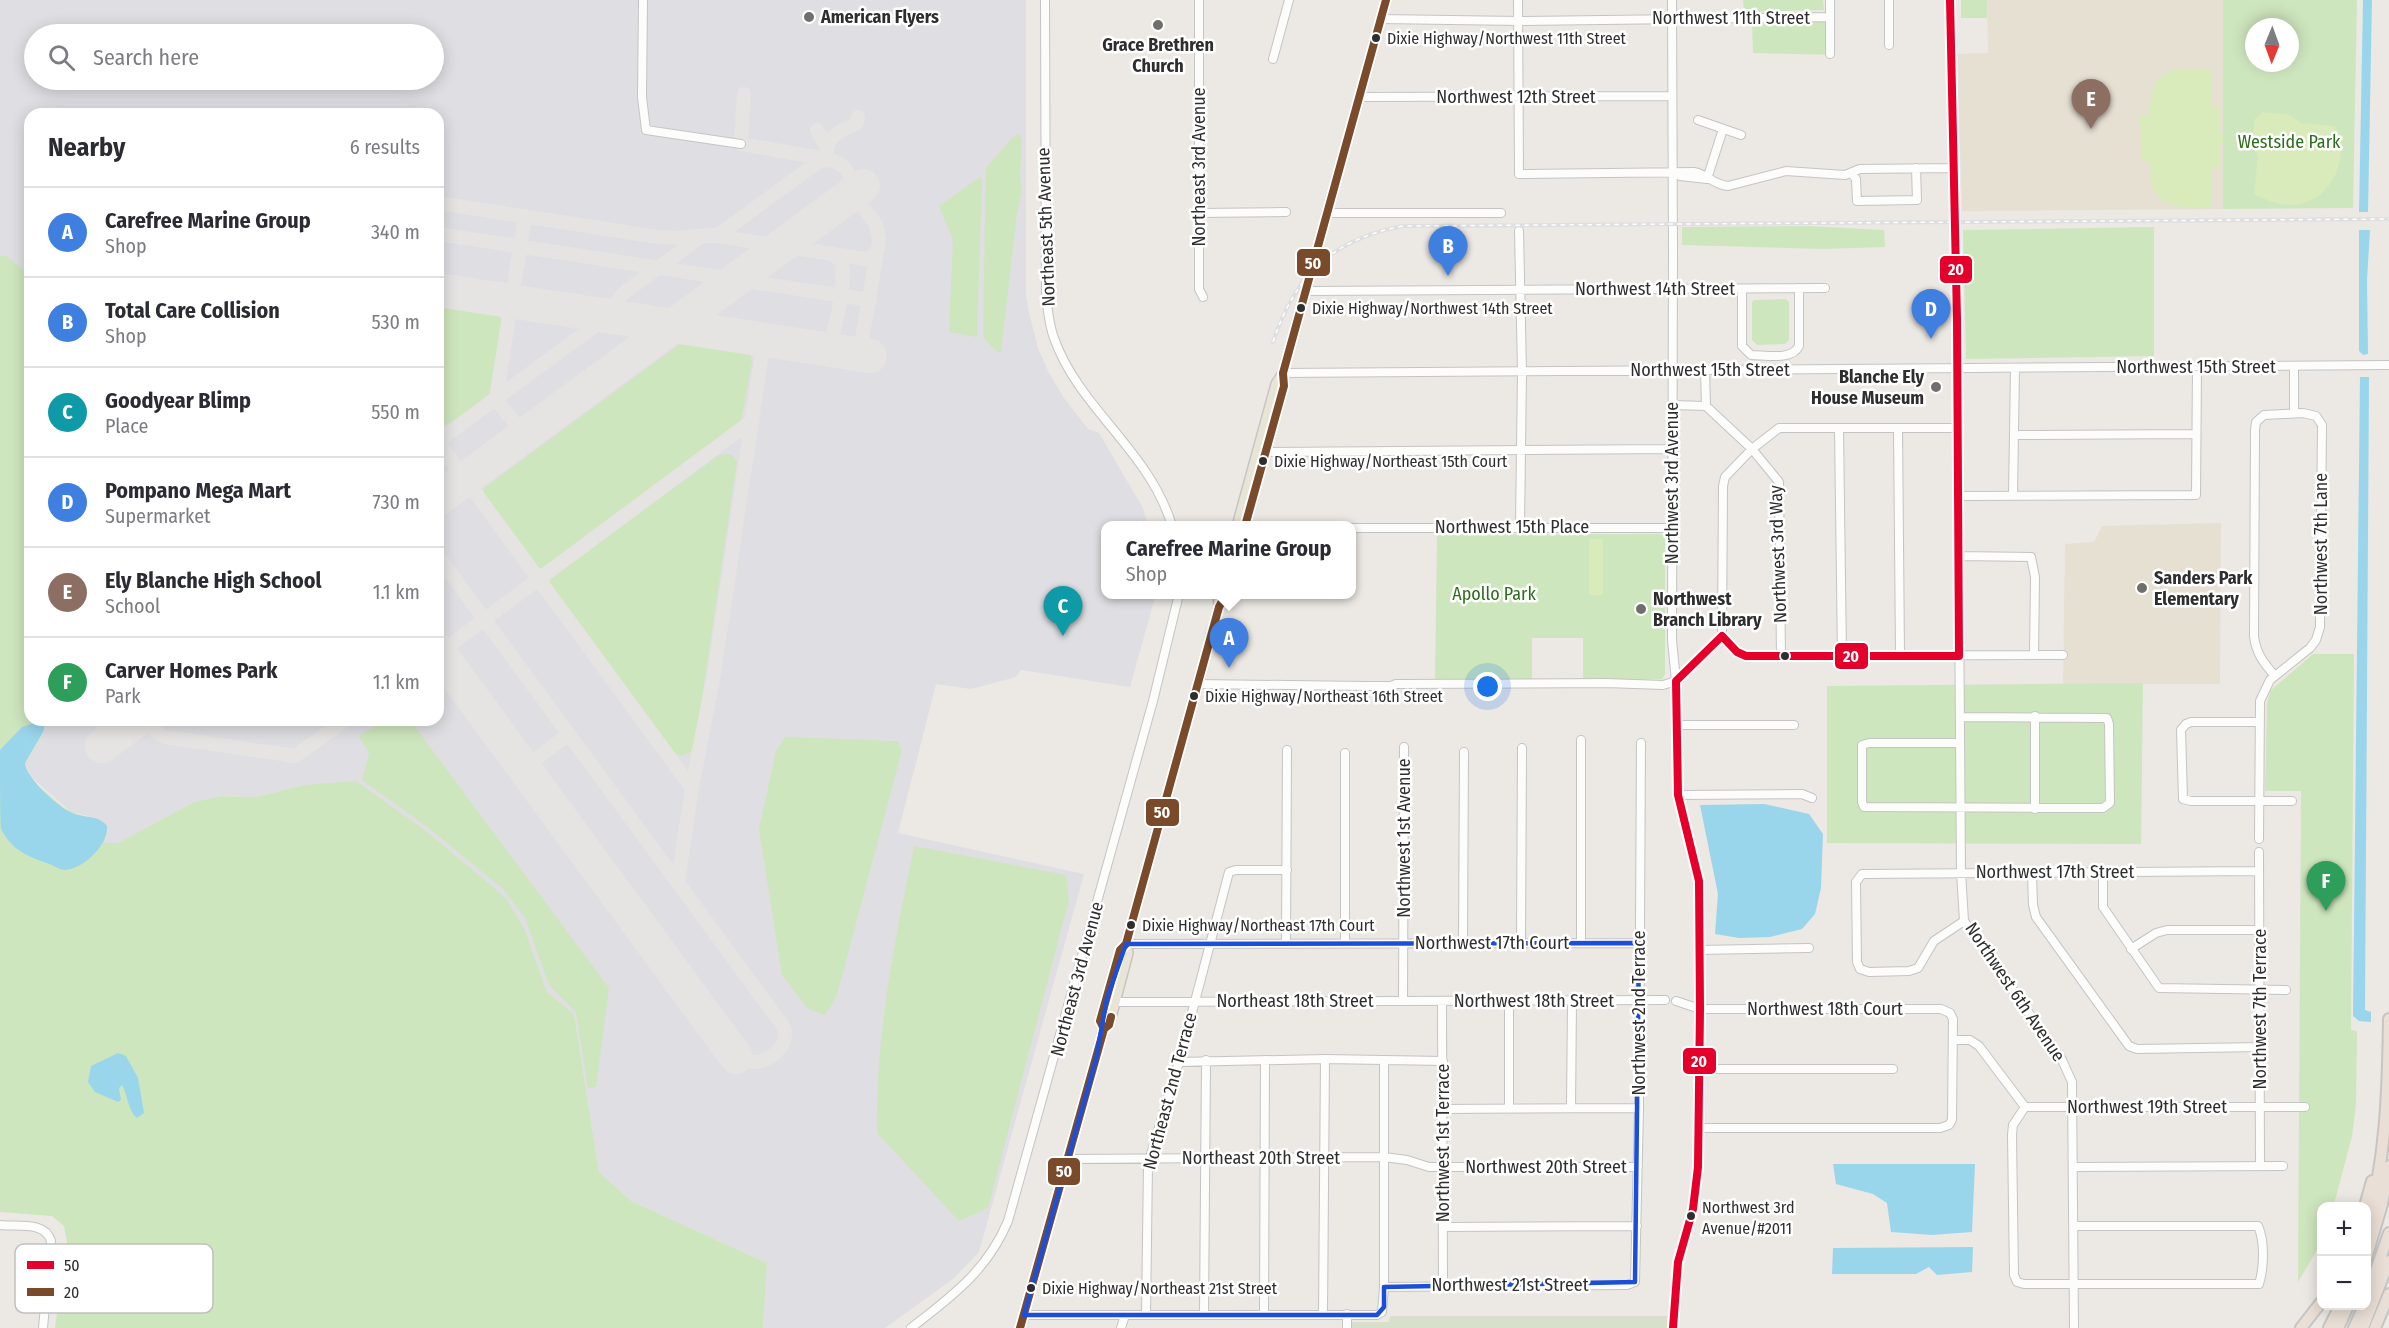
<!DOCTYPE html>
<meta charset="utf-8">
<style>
:root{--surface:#fff;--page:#f7f7f7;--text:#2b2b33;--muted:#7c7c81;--line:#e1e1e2;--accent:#ea580c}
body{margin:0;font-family:"Fira Sans Condensed",sans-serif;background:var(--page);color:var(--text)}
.controls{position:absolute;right:18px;bottom:18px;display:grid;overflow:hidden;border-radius:12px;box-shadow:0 3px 15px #0003}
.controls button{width:54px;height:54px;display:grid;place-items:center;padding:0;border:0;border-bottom:2px solid var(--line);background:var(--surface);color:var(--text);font:30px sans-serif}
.compass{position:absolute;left:2245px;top:18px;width:54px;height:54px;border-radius:50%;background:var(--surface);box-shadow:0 3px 15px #0003;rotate:181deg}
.you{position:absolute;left:1488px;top:687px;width:21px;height:21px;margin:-15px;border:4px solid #fff;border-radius:50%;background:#1a73e8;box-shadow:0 0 0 9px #1a73e833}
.badge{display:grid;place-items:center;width:39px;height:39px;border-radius:50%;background:var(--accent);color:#fff;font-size:20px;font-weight:700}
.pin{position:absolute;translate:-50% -50px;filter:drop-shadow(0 2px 3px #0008)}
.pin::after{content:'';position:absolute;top:32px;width:21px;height:18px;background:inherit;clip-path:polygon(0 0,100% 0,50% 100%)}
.popup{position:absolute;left:1101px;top:521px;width:255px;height:78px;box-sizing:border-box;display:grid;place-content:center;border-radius:12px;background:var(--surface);filter:drop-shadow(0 2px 4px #0005);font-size:20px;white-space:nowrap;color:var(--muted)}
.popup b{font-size:22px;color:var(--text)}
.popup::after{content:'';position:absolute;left:50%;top:100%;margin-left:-12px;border:12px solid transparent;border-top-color:var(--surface)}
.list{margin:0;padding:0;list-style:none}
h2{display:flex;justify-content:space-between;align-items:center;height:78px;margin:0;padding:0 24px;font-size:26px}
h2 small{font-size:20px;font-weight:400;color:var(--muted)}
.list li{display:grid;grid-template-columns:39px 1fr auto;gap:18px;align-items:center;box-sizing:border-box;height:90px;padding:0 24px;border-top:2px solid var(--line)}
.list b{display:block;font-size:22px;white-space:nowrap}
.list p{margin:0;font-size:20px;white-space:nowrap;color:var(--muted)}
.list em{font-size:20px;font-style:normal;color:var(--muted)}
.icon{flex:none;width:33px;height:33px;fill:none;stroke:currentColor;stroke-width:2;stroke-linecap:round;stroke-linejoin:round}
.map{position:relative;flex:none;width:2389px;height:1328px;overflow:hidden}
.search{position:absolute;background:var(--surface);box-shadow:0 3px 15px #0003;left:24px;top:24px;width:420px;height:66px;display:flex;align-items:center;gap:15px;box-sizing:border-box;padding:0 21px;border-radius:33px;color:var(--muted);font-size:22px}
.panel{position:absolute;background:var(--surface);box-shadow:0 3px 15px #0003;left:24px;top:108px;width:420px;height:618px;border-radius:18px}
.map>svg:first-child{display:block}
.education{fill:#e6e0d3}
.airport{fill:#dfdee2;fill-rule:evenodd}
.green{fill:#cee6be;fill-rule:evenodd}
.cemetery{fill:#d8e0cc}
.pitch{fill:#d9eabb}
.water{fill:#99d6ec}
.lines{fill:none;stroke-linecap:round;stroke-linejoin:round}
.taxiway{stroke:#e6e4e2;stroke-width:14}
.runway{stroke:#e6e4e2;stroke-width:34}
.minor-casing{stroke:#c5c4c5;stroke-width:10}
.major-casing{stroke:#c6c5c4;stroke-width:12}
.highway-casing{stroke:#c6c5c4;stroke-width:14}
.minor{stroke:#fcfcfb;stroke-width:8}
.major{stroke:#e8e4d6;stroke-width:9}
.highway{stroke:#eadfd6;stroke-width:10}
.rail-casing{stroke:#dfdfe1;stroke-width:4}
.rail{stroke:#fff;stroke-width:1.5;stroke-dasharray:4.5;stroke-linecap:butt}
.bus-1-casing{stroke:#fff;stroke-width:12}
.bus-2-casing{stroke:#fff;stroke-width:12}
.bus-1{stroke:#e4002b;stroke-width:8}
.bus-2{stroke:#7a4b2a;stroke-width:8}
.marked{fill:none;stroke:#1d4ed8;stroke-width:4.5;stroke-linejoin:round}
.poi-dot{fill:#706f6e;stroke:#fff;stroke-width:2}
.bus-dot{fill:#2e2e2e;stroke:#fff;stroke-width:2}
.labels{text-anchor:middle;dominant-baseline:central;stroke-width:5;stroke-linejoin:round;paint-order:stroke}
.bus-label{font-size:16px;fill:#2e2e2e;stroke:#fff;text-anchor:start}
.poi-label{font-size:18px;font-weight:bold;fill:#2e2e2e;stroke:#fff;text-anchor:start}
.street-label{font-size:18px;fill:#2e2e2e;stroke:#fff}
.park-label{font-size:18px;fill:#2c6e1b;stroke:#fff}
.key{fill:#fff;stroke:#c0c0c0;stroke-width:1.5}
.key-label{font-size:16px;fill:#2e2e2e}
.line-badge{stroke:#fff;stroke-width:2}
.badge-label{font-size:16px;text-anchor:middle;font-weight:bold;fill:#fff}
</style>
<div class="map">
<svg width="2389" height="1328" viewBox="0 0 2389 1328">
<rect width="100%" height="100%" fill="#ece8e4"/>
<path class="education" d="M1987,0H2223V209L1962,211L1957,54L1988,53Z
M2221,523L2220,684H2063L2065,544L2094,542L2102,526Z"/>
<path class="airport" d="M0,0H1026V295L1029,313L1038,348L1049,373L1064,398L1088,429L1099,433L1143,508L1148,525L1106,526V594L1155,595V597L1130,687L1021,670L1016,677L971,689L936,684L898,833L1084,874L979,1252L953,1279L885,1328H763L767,1263L631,1201L599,1172L574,1014L547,992L525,930L304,785L256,797L222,796L194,802L118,843H103L106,838L96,818L71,812L30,776L25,763L41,737L46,720H438V114H30V276L7,256H0ZM34,34H434V80H34Z"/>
<path class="green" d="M1743,0H1823L1824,10L1744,12Z
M1961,0H1987V18H1961Z
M2223,0H2357L2353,208L2223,209ZM2254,27H2290V63H2254Z
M1752,21L1834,22V55L1753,53Z
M1019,134L1022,140L1020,176L1022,191L1017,213L1001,352L999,353L985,340L983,332L986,168L1012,138Z
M980,177L982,181L977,337L949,332L953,240L939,206Z
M1808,226L1884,230L1885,247L1824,249L1682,245V227Z
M2154,227V356L1966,359L1963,230Z
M0,256H7L30,276V720H46L41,737L25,763V769L36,784L64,808L78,815L104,822L107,831L104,843H118L194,802L222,796L256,797L304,785L356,781L426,831L506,898L525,930L547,992L574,1014L599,1172L631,1201L767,1263L763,1328H55L67,1241L64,1226L52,1216L0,1212Z
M1786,299L1789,302V340L1785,344L1757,345L1752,340V302L1754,300Z
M438,303L494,312L498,313L502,322L491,392L458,420L440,426L438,424Z
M685,340L744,350L750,354L752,362L741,422L544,568H538L484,495V488Z
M727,454L732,455L737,462L695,746L690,753L679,756L672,751L550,583L551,578L719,455Z
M1660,534L1665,537V674L1662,679L1583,680V638H1532V680H1435L1437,535Z
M2313,654H2354L2351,1030L2357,1031L2356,1105L2352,1136L2336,1197L2332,1206H2322L2321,1237L2317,1250L2298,1282L2301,791H2265L2267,704L2270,691Z
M2143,683L2141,844L1827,843V686Z
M384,720H410L609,988L596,1087L588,1088L576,1012L549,985L525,918L502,888L426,826L362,780L369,753L359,736Z
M785,737L898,741L902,750L837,995L825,1015L807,1008L782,975L759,829L776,751Z
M914,846L1066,875L1069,900L988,1208L959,1221L877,1133C875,1036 895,941 914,846Z"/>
<path class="cemetery" d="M1390,1316H1667V1328H1352V1322H1389Z"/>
<path class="pitch" d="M2178,69L2211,70V106L2220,107V134H2223V144L2220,145V168H2213L2211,175V207H2180L2163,202L2151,185L2150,162H2141L2140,115H2150C2150,94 2153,73 2178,69Z
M2263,112L2290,115L2301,123L2335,126C2352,157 2331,202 2294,205C2280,206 2267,200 2254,194L2258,156L2252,142L2254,120Z
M1589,539H1603V595H1589Z"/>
<path class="water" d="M2363,0H2372L2368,212H2359Z
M2359,230H2370L2367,280L2368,354L2363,355L2359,351Z
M2360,377H2369L2365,1010L2371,1012V1022L2359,1021L2353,1016Z
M41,721L44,724V730L25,763C26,778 58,807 72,813C84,818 99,815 107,826C109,844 84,869 65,870C61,870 56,867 52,865C30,857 13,852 1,829C0,818 0,765 0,750L22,727Z
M1764,804L1809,814L1823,834L1821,888L1815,914L1802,929L1770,937L1739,938L1715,934L1718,894L1700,805Z
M118,1053L126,1056L138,1078L144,1113L137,1118C128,1111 128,1096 122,1085L119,1088L121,1100L118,1102L95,1092L88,1082L91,1066Z
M1833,1164H1975L1972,1232L1932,1235L1891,1232L1887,1203L1873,1194L1836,1184Z
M1973,1247L1972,1272L1937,1275L1929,1267L1916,1274H1832L1833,1248Z"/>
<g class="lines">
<path class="taxiway" d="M744,94L741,144L827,159C825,135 838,133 857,123L858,117
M817,130L826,146
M438,203L658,237L679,238L709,235L865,259L873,256L878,249
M525,216L497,392L500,405L525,435
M438,234L870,300
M817,348L826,346C837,336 846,275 841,261L831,253
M836,351L853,347L862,339L879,240L876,224L852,193
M438,441L596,325L625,292L677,254L700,237L717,235L724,231L818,162C840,153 863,181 845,198
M438,442L692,788
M438,556L783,1026C791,1043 772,1061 755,1062C748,1062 742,1059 736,1057
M438,654L753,420
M98,720L109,730L124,729L131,724
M152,720L156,732L165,737L295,756L346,720
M524,768L569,734
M678,881L692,788L714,673L764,340"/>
<path class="runway" d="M438,290L870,356
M438,499L863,186
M438,651L736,1057
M102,746L137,720"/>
<defs>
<path id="minor" d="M643,0L642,97L646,130L741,144
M1045,0L1046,297C1048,310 1049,325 1054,338C1079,409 1150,451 1172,526
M1199,0V289L1203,297
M1518,0L1519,174L1694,172C1706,174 1714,185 1728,186L1786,171L1845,175L1860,169L1954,168
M1672,0L1673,254L1672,640L1676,681L1678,795L1699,881L1700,1009L1698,1167L1693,1209L1678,1262L1673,1328
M1830,0V54
M1950,0L1957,319L1961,872L1964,921L2062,1060L2072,1082L2074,1328
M1381,19L1519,21L1830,17
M1889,45V0
M1273,59L1289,0
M1359,97L1672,96
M1698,120L1741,135
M1852,174L1856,179L1857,201L1917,200L1916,168
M1680,176L1707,179
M1707,179L1723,129
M1199,213L1286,212
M1327,213H1501
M1519,231L1522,371L1520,527
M1742,289V346L1751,355C1765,355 1792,361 1799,346V288
M1306,291L1825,288
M1705,370L1706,406
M1283,373L2389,365
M1673,405L1706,406L1752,449L1779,482L1781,656
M2294,413V366
M1898,428L1900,656
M1839,429L1842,657
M2014,435L2196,434
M1266,452L1673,449
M1958,496L2196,495L2197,367
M2013,496L2015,368
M1352,528H1672
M1959,556L2031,557L2035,577L2034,655
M1722,636L1737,652L1746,656L2063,655
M1198,684L1366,686H1391L1396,684L1606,683L1663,685L1676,681L1722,636L1723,486L1725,477L1752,449L1779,428H1958
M2259,722H2191L2186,724L2181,730L2183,799L2191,801H2292
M1676,725H1794
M1960,743H1869L1862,745V802L1864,807L2103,808L2110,803L2109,724L2107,718L1960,717
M1678,795L1802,794L1812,798
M2035,809V716
M2259,839L2260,701L2270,680L2310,648L2316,640L2320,627L2322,425L2316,416L2303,413L2264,415L2256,422L2255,430L2254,636C2256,653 2263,662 2274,675
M2259,852L2260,1166
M2103,872V907L2159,988L2286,990
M2032,873L2033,905L2036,917L2129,1046L2137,1049L2260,1047
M1964,921L1934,941L1918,968L1909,971L1869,972L1860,969L1857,962L1856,882L1862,874L2259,871
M1286,942L1287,750
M1345,942V753
M1463,942L1464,752
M1521,943L1522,748
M1581,943V740
M1126,944L1639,943
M2131,949L2156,933L2167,930H2259
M1699,950L1809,948
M1403,1001L1404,747
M1442,1001L1443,1285
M1676,1001L1700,1009H1941L1950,1013L1953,1019L1952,1120L1949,1125L1940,1128H1699
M1115,1002L1665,1000
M1509,1002V1108
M1953,1040H1970L1979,1046L2025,1107L2013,1125L2012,1135L2014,1275L2017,1282L2024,1284H2259C2264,1268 2265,1241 2258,1226H2074
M1179,1062L1325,1059L1443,1061
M1699,1069H1893
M2025,1107H2305
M1571,1108L1572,1002
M1443,1109L1639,1108
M1067,1159L1384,1157L1407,1160L1429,1167H1638
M2073,1167L2283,1166
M0,1225C17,1227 46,1221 51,1241L43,1328
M1443,1227L1637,1226
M1384,1287L1627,1285L1635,1282L1639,1108L1641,743
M1323,1314L1325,1059
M1024,1315H1377L1382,1312L1384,1287V1061
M1146,1315L1148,1164L1179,1062L1229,872L1236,870H1287
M1204,1315L1206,1060
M1264,1315L1265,1060
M911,1328C952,1296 987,1271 1008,1221L1153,701L1179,594
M1121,1328L1125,1315
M1347,1328V1314"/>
<path id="major" d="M1237,526L1276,384L1283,373
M1245,526L1284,386L1283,373L1386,0
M1218,594L1219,607
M1104,1029L1100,1021L1120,950L1126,944L1219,607L1226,594
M1020,1328L1104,1029L1109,1025L1128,953L1126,944"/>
<path id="highway" d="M2365,1206L2372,1181
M2366,1231C2386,1161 2388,1091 2389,1019
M2366,1258L2382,1204L2389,1166
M2366,1299L2389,1233
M2301,1328L2322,1301
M2329,1328L2340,1306
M2338,1328L2348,1306
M2354,1328L2364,1306
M2363,1328L2389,1261
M2375,1328L2389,1294"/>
</defs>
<use href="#minor" class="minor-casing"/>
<use href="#major" class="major-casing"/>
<use href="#highway" class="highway-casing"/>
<use href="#minor" class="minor"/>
<use href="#major" class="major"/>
<use href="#highway" class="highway"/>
<defs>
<path id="rail" d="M1273,342C1295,275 1333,239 1403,226L2389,219"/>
</defs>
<use href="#rail" class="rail-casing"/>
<use href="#rail" class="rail"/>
<defs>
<path id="bus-1" d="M1673,1328L1678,1262L1693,1209L1698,1167L1700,1009L1699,881L1678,795L1676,681L1722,636L1737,652L1746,656H1959L1957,319L1950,0"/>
<path id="bus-2" d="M1245,526L1284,386L1283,373L1386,0
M1104,1029L1100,1021L1120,950L1126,944L1219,607L1226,594
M1020,1328L1104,1029L1109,1025L1111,1017"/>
</defs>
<use href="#bus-1" class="bus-1-casing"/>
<use href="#bus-2" class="bus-2-casing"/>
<use href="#bus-1" class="bus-1"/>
<use href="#bus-2" class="bus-2"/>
</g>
<path class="marked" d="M1639,943L1635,1282L1384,1287V1307L1377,1315H1024L1096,1059L1107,998L1126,944Z"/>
<g class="poi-dot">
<circle cx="809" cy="17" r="6"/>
<circle cx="1158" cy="25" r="6"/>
<circle cx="1936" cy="387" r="6"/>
<circle cx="2142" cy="588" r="6"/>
<circle cx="1641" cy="609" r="6"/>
</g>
<g class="bus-dot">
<circle cx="1376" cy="38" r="5"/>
<circle cx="1301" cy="308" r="5"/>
<circle cx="1263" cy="461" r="5"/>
<circle cx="1785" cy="656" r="5"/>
<circle cx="1194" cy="696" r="5"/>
<circle cx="1131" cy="925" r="5"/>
<circle cx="1691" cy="1216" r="5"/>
<circle cx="1031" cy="1288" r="5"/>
</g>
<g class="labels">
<g class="bus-label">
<text x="1387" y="38">Dixie Highway/Northwest 11th Street</text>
<text x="1312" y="308">Dixie Highway/Northwest 14th Street</text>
<text x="1274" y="461">Dixie Highway/Northeast 15th Court</text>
<text x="1205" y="696">Dixie Highway/Northeast 16th Street</text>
<text x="1142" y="925">Dixie Highway/Northeast 17th Court</text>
<text x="1702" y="1207">Northwest 3rd<tspan x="1702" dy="21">Avenue/#2011</tspan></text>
<text x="1042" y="1288">Dixie Highway/Northeast 21st Street</text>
</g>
<g class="poi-label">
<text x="821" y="17">American Flyers</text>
<text x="1158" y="45" text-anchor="middle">Grace Brethren<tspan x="1158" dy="21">Church</tspan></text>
<text x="1924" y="377" text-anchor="end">Blanche Ely<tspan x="1924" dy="21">House Museum</tspan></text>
<text x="2154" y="578">Sanders Park<tspan x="2154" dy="21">Elementary</tspan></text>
<text x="1653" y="599">Northwest<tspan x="1653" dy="21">Branch Library</tspan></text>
</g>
<g class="street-label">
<text x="1731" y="18">Northwest 11th Street</text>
<text x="1516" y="97">Northwest 12th Street</text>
<text transform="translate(1199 167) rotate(-90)">Northeast 3rd Avenue</text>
<text transform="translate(1046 227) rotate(-92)">Northeast 5th Avenue</text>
<text x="1655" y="289">Northwest 14th Street</text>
<text x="2196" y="367">Northwest 15th Street</text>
<text x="1710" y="370">Northwest 15th Street</text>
<text transform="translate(1672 483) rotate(-90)">Northwest 3rd Avenue</text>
<text x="1512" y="527">Northwest 15th Place</text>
<text transform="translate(2321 544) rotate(-90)">Northwest 7th Lane</text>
<text transform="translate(1778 554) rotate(-92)">Northwest 3rd Way</text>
<text transform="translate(1404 838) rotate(-90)">Northwest 1st Avenue</text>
<text x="2055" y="872">Northwest 17th Street</text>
<text x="1492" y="943">Northwest 17th Court</text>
<text transform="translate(1077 979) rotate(-75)">Northeast 3rd Avenue</text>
<text transform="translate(2015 992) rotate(56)">Northwest 6th Avenue</text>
<text x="1295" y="1001">Northeast 18th Street</text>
<text x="1534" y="1001">Northwest 18th Street</text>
<text x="1825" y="1009">Northwest 18th Court</text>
<text transform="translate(2260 1009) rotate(-90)">Northwest 7th Terrace</text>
<text transform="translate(1639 1013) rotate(-90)">Northwest 2nd Terrace</text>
<text transform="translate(1170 1091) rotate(-75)">Northeast 2nd Terrace</text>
<text x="2147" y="1107">Northwest 19th Street</text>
<text transform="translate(1443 1143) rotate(-90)">Northwest 1st Terrace</text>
<text x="1261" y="1158">Northeast 20th Street</text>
<text x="1546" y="1167">Northwest 20th Street</text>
<text x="1510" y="1285">Northwest 21st Street</text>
</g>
<g class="park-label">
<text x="2289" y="142">Westside Park</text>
<text x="1494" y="594">Apollo Park</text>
</g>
</g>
<rect x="15" y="1244" width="198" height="69" rx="9" class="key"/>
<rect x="27" y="1261" width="27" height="8" fill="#e4002b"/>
<rect x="27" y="1288" width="27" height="8" fill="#7a4b2a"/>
<g class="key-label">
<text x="64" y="1271">50</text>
<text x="64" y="1298">20</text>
</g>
<g class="line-badge">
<rect x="1296" y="248" width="35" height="29" rx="6" fill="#7a4b2a"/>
<rect x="1939" y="255" width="34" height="29" rx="6" fill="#e4002b"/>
<rect x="1834" y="642" width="35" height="28" rx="6" fill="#e4002b"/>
<rect x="1145" y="798" width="35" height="29" rx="6" fill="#7a4b2a"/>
<rect x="1682" y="1047" width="35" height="28" rx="6" fill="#e4002b"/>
<rect x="1047" y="1157" width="34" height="29" rx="6" fill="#7a4b2a"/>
</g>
<g class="badge-label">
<text x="1313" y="269">50</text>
<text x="1956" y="275">20</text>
<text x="1851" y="662">20</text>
<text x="1162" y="818">50</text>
<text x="1699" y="1067">20</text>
<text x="1064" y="1177">50</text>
</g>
</svg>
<div class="controls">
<button>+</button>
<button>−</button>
</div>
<svg class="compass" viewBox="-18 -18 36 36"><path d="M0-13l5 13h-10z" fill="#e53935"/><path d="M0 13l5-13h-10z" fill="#7c7c81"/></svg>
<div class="you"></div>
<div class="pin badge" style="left:1229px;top:668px;background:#3f7fe0">A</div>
<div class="popup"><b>Carefree Marine Group</b>Shop</div>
<div class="pin badge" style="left:1448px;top:276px;background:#3f7fe0">B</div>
<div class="pin badge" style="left:1063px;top:636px;background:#0f9aa8">C</div>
<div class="pin badge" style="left:1931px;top:339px;background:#3f7fe0">D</div>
<div class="pin badge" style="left:2091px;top:129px;background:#8d6e63">E</div>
<div class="pin badge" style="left:2326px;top:911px;background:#2e9e5b">F</div>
<div class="search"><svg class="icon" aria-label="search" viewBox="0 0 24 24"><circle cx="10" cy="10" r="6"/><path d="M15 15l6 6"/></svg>Search here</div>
<section class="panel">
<h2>Nearby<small>6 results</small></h2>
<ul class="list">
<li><span class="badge" style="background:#3f7fe0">A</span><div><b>Carefree Marine Group</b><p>Shop</p></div><em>340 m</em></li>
<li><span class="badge" style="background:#3f7fe0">B</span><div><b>Total Care Collision</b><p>Shop</p></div><em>530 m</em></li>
<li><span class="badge" style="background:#0f9aa8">C</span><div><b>Goodyear Blimp</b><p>Place</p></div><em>550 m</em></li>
<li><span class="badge" style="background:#3f7fe0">D</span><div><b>Pompano Mega Mart</b><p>Supermarket</p></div><em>730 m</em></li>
<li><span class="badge" style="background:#8d6e63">E</span><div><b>Ely Blanche High School</b><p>School</p></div><em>1.1 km</em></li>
<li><span class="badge" style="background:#2e9e5b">F</span><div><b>Carver Homes Park</b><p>Park</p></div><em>1.1 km</em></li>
</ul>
</section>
</div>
